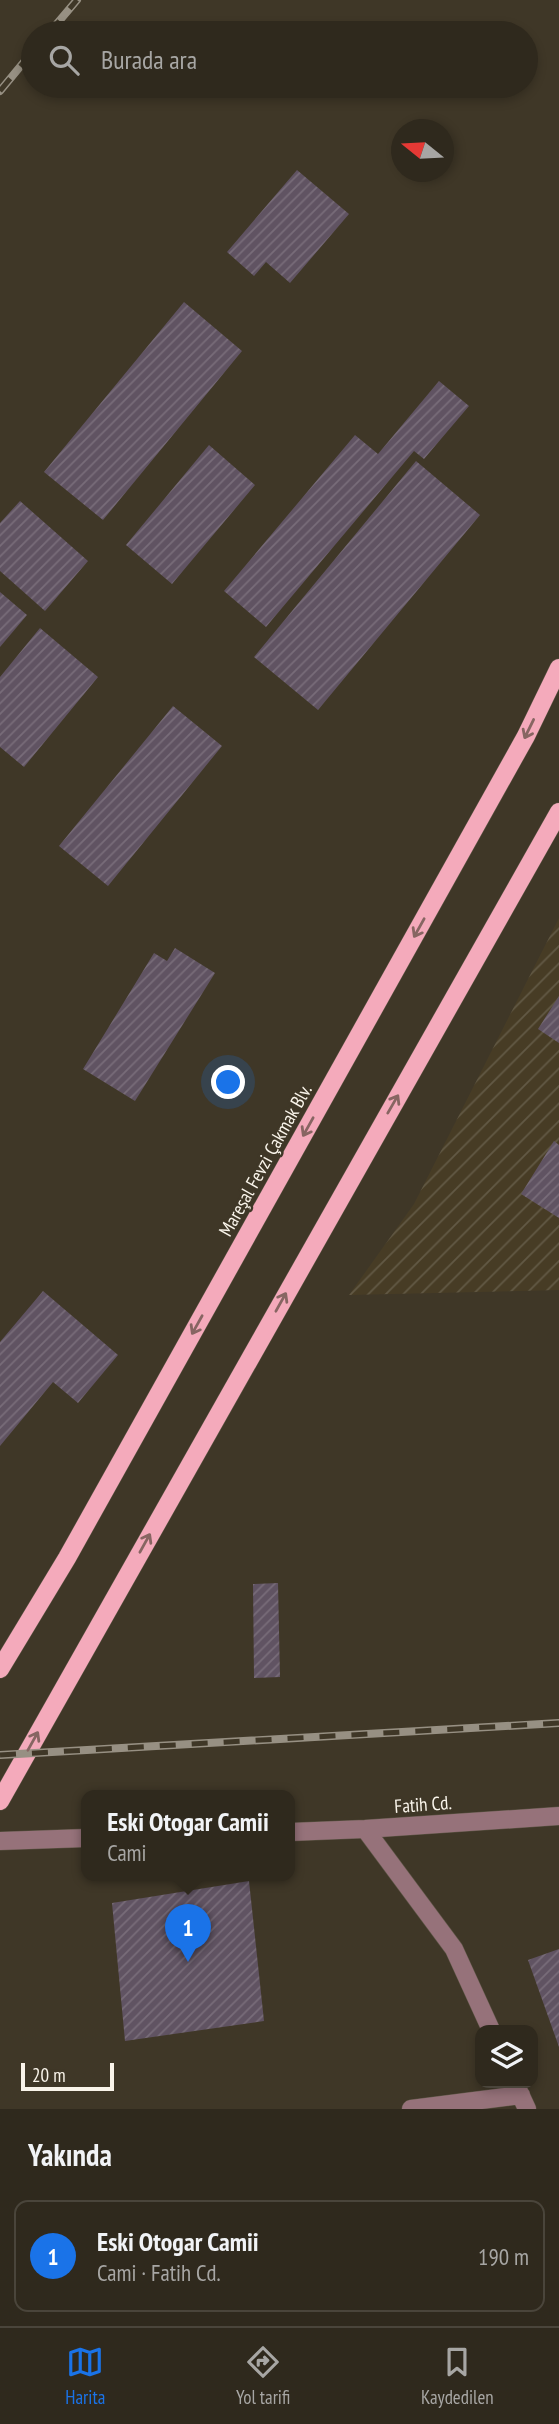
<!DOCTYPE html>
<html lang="tr">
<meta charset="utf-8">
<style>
:root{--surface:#2f291d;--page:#373126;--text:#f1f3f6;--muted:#a7a6a4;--line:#4a453b;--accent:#1a73e8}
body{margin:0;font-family:"PT Sans Narrow",sans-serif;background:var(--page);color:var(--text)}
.controls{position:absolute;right:21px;bottom:21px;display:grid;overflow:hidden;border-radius:14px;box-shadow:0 4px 10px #0003}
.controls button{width:63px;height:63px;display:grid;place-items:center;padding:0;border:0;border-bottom:2px solid var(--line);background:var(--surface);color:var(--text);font:35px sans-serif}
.compass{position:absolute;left:391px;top:119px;width:63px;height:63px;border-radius:50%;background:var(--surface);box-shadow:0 4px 10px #0003;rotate:288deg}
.scale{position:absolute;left:21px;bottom:18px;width:93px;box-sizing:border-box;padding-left:7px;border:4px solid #f9f4ea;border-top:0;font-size:19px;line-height:24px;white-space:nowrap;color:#f9f4ea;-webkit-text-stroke:5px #3f3727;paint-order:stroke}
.you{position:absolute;left:229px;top:1083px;width:24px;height:24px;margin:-18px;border:5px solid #fff;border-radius:50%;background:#1a73e8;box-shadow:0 0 0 10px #1a73e833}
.badge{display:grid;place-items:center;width:46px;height:46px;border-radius:50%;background:var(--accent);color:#fff;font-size:23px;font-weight:700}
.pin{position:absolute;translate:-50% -58px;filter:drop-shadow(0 2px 4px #0008)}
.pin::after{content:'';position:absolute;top:37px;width:24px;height:21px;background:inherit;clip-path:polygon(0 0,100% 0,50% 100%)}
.popup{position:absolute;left:81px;top:1790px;width:214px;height:91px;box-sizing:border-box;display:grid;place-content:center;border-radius:14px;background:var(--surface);filter:drop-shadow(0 2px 5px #0005);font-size:23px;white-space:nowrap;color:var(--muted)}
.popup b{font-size:26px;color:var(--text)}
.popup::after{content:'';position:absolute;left:50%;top:100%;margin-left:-14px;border:14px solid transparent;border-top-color:var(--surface)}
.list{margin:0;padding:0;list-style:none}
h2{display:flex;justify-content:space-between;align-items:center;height:91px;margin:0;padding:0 28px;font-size:30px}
h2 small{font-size:23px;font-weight:400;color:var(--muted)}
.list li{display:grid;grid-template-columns:46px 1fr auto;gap:21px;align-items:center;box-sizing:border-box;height:112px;margin:0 14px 14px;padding:0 14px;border:2px solid var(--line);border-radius:14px}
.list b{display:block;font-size:26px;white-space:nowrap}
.list p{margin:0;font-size:23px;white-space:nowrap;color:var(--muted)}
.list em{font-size:23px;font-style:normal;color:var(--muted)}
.icon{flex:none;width:38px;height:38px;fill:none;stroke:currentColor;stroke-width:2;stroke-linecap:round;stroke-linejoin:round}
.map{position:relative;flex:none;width:559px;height:2109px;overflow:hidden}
.search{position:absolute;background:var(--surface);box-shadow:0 4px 10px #0003;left:21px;right:21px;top:21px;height:77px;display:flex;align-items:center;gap:18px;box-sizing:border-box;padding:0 24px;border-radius:38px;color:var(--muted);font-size:26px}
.sheet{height:217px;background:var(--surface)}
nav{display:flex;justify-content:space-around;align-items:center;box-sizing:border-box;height:98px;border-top:2px solid var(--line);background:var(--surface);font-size:19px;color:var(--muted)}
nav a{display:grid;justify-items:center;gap:4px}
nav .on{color:var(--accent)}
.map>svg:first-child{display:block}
.industrial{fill:url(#industrial-furrows)}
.building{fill:url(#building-hatch)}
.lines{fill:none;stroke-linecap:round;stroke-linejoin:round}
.minor-casing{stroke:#5d5546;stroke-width:19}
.major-casing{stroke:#5d5546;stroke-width:19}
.minor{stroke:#96727a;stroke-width:18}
.major{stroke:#f4aabb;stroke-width:18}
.rail-casing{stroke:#979083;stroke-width:8}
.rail{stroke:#3f3727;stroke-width:5;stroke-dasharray:16;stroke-linecap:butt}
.oneway{stroke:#876562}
.labels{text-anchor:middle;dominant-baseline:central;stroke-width:5;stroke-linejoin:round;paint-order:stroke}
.street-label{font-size:19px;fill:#f9f4ea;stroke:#3f3727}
</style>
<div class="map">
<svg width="559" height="2109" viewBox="0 0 559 2109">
<defs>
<pattern id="industrial-furrows" width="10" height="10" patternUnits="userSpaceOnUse" patternTransform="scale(1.75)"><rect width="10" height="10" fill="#473c25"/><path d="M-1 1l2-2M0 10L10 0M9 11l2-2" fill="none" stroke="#625945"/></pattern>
<pattern id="building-hatch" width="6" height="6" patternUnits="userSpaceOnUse" patternTransform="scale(1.75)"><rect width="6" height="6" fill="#605362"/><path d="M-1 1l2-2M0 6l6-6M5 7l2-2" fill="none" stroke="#786c79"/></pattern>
</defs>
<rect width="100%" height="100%" fill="#3f3727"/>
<path class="industrial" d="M559,918V1290L349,1295L414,1204Z"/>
<path class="building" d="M297,170L349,214L290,283L266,262L254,276L227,252Z
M184,302L242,351L103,520L44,472Z
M439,381L469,406L424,459L414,451L266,627L224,591L355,435L378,454Z
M209,445L255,485L172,584L126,545Z
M416,461L480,515L318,710L254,657Z
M20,501L88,561L45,611L0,571V523Z
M0,592L27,615L0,647Z
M40,628L98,677L24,767L0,747V677Z
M173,706L222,746L108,886L59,846Z
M175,948L215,973L135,1101L83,1069L154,953L167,961Z
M559,996V1043L538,1029Z
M554,1141L559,1145V1218L521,1194Z
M43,1291L118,1355L78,1403L53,1382L0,1446V1342Z
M278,1583L280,1677L254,1678L253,1584Z
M249,1881L264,2021L125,2041L112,1903Z
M559,1949V2047L528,1960Z"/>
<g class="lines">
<defs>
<path id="minor" d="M365,1829L454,1949L491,2030
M290,1832L365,1829L559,1816
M0,1841L86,1838
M515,2083L527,2109
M411,2109L521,2095"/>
<path id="major" d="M0,1669L67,1558L526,736L559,668
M0,1801L559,812"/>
</defs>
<use href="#minor" class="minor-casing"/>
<use href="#major" class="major-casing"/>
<use href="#minor" class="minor"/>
<use href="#major" class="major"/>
<defs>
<path id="rail" d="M49,33L77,0
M0,91L33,51
M0,1755L559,1723"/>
</defs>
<use href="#rail" class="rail-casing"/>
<use href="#rail" class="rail"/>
</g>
<defs><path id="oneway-shaft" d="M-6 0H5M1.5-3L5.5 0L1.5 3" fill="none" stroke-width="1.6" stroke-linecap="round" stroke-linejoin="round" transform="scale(1.75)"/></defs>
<g class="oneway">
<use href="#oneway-shaft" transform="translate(529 729) rotate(116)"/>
<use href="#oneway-shaft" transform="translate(419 928) rotate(119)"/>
<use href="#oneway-shaft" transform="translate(393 1104) rotate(-60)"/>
<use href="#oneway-shaft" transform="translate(308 1127) rotate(119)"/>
<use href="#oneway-shaft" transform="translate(281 1302) rotate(-61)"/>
<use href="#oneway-shaft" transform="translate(197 1325) rotate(119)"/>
<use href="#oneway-shaft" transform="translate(145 1543) rotate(-61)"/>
<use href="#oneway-shaft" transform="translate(33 1741) rotate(-61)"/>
</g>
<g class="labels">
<g class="street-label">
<text transform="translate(265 1160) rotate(-61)">Mareşal Fevzi Çakmak Blv.</text>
<text transform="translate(423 1804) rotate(-4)">Fatih Cd.</text>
</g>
</g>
</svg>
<div class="controls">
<button><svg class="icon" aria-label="layers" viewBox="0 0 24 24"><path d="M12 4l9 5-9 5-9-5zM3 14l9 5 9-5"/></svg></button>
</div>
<svg class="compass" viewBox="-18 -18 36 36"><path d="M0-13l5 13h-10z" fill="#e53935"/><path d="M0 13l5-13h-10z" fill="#a7a6a4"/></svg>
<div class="scale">20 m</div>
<div class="you"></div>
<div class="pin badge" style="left:188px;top:1962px">1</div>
<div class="popup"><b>Eski Otogar Camii</b>Cami</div>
<div class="search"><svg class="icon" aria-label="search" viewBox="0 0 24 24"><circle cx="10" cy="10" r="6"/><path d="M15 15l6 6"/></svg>Burada ara</div>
</div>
<section class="sheet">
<h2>Yakında<small></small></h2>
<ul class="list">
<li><span class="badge">1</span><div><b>Eski Otogar Camii</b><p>Cami · Fatih Cd.</p></div><em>190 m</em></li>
</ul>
</section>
<nav>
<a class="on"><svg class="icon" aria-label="map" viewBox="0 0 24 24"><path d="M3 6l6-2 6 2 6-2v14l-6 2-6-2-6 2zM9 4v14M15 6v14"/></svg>Harita</a>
<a><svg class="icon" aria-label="directions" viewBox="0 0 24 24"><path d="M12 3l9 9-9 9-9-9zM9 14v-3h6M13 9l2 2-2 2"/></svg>Yol tarifi</a>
<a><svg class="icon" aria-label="saved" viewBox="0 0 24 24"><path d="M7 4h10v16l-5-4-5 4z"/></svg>Kaydedilen</a>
</nav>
